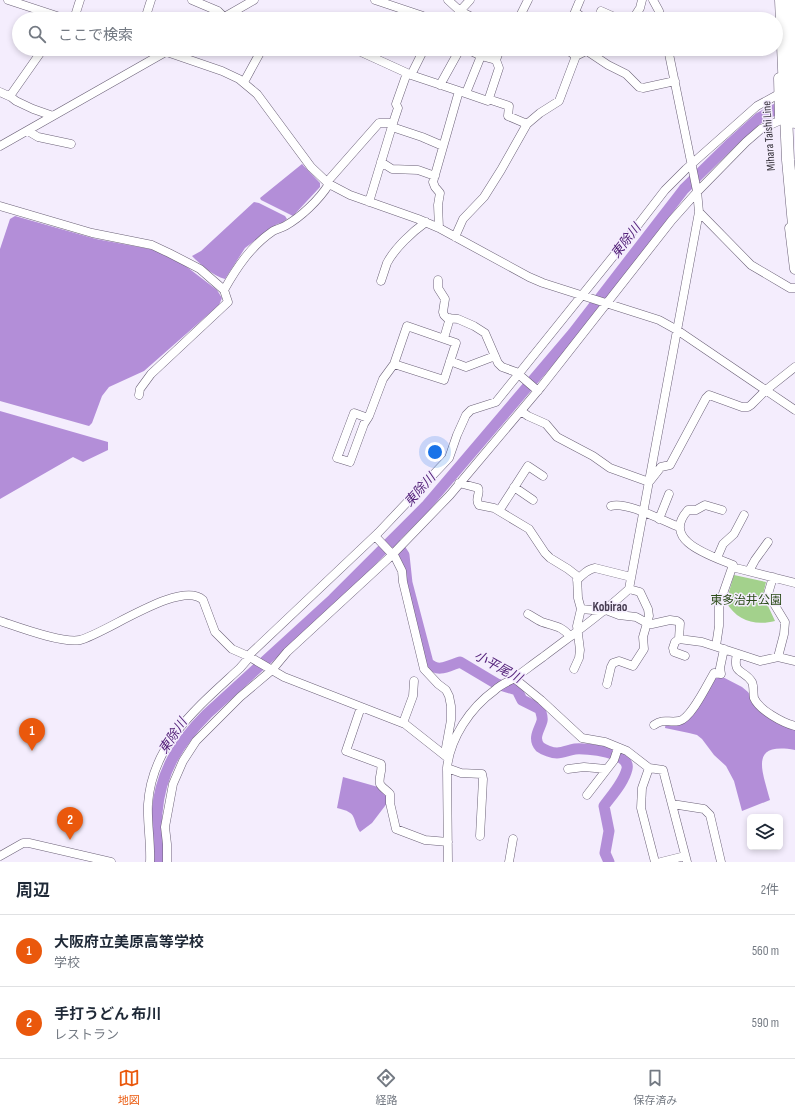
<!DOCTYPE html>
<html lang="ja">
<meta charset="utf-8">
<style>
:root{--surface:#fff;--page:#f6f6f7;--text:#1f2937;--muted:#747a83;--line:#e0e1e3;--accent:#ea580c}
body{margin:0;font-family:"Sofia Sans Condensed","Noto Sans JP",sans-serif;background:var(--page);color:var(--text)}
.controls{position:absolute;right:12px;bottom:12px;display:grid;overflow:hidden;border-radius:6px;box-shadow:0 2px 6px #0003}
.controls button{width:36px;height:36px;display:grid;place-items:center;padding:0;border:0;border-bottom:1px solid var(--line);background:var(--surface);color:var(--text);font:20px sans-serif}
.you{position:absolute;left:435px;top:452px;width:14px;height:14px;margin:-10px;border:3px solid #fff;border-radius:50%;background:#1a73e8;box-shadow:0 0 0 6px #1a73e833}
.badge{display:grid;place-items:center;width:26px;height:26px;border-radius:50%;background:var(--accent);color:#fff;font-size:13px;font-weight:700}
.pin{position:absolute;translate:-50% -33px;filter:drop-shadow(0 1px 2px #0008)}
.pin::after{content:'';position:absolute;top:21px;width:14px;height:12px;background:inherit;clip-path:polygon(0 0,100% 0,50% 100%)}
.list{margin:0;padding:0;list-style:none}
h2{display:flex;justify-content:space-between;align-items:center;height:52px;margin:0;padding:0 16px;font-size:17px}
h2 small{font-size:13px;font-weight:400;color:var(--muted)}
.list li{display:grid;grid-template-columns:26px 1fr auto;gap:12px;align-items:center;box-sizing:border-box;height:72px;padding:0 16px;border-top:1px solid var(--line)}
.list b{display:block;font-size:15px;white-space:nowrap}
.list p{margin:0;font-size:13px;white-space:nowrap;color:var(--muted)}
.list em{font-size:13px;font-style:normal;color:var(--muted)}
.icon{flex:none;width:22px;height:22px;fill:none;stroke:currentColor;stroke-width:2;stroke-linecap:round;stroke-linejoin:round}
.map{position:relative;flex:none;width:795px;height:862px;overflow:hidden}
.search{position:absolute;background:var(--surface);box-shadow:0 2px 6px #0003;left:12px;right:12px;top:12px;height:44px;display:flex;align-items:center;gap:10px;box-sizing:border-box;padding:0 14px;border-radius:22px;color:var(--muted);font-size:15px}
.sheet{height:196px;background:var(--surface)}
nav{display:flex;justify-content:space-around;align-items:center;box-sizing:border-box;height:56px;border-top:1px solid var(--line);background:var(--surface);font-size:11px;color:var(--muted)}
nav a{display:grid;justify-items:center;gap:2px}
nav .on{color:var(--accent)}
.map>svg:first-child{display:block}
.green{fill:#a3d18c}
.water{fill:#b38ed8}
.lines{fill:none;stroke-linecap:round;stroke-linejoin:round}
.river{stroke:#b38ed8;stroke-width:11}
.minor-casing{stroke:#6c6278;stroke-width:9}
.major-casing{stroke:#6c6278;stroke-width:11}
.highway-casing{stroke:#6c6278;stroke-width:13}
.minor{stroke:#fff;stroke-width:8}
.major{stroke:#fff;stroke-width:10}
.highway{stroke:#fff;stroke-width:12}
.labels{text-anchor:middle;dominant-baseline:central;stroke-width:3;stroke-linejoin:round;paint-order:stroke}
.street-label{font-size:12px;fill:#39353e;stroke:#f4edfd}
.park-label{font-size:12px;fill:#2b4b19;stroke:#f4edfd}
.water-label{font-size:13px;font-style:italic;fill:#54227a;stroke:#f4edfd}
.neighbourhood-label{font-size:13px;font-weight:bold;fill:#463c51;stroke:#f4edfd}
</style>
<div class="map">
<svg width="795" height="862" viewBox="0 0 795 862">
<rect width="100%" height="100%" fill="#f4edfd"/>
<path class="green" d="M734,575L766,582L763,595L775,621C755,626 737,621 726,602Z"/>
<path class="water" d="M302,164L320,183V187L293,216L261,200L260,198Z
M254,202L259,203L285,216L287,219L282,223L277,224L245,248L225,279C213,276 200,264 192,256L201,251Z
M15,216L96,239L155,250L183,264L217,290L222,298L219,305L144,371L109,387L102,396L92,423L89,426L0,401V249L10,219Z
M0,411L108,442V450L83,462L73,457L0,499Z
M715,673L742,687L748,692L758,707L795,728V750C749,742 762,770 770,800L742,811L734,781L726,766L714,755L702,739L697,735L689,733L665,728L666,722L683,723Z
M343,777L378,787L387,793L388,802L372,823L360,832C351,818 359,813 337,808Z"/>
<g class="lines">
<path class="river" d="M394,540L404,555L407,583L428,663C439,673 448,666 460,662L497,684L517,690L522,700L540,709C541,713 543,717 542,721C540,729 532,738 540,747C544,750 552,753 557,753C563,753 569,750 575,749C586,748 631,752 627,769C624,782 612,795 604,806L609,831L605,853L609,862
M158,862C158,846 156,829 157,813C160,772 179,742 207,714L333,599L426,506L573,333L684,189L731,143L759,118L787,103"/>
<defs>
<path id="minor" d="M8,0L66,19
M192,0L218,11L224,17
M375,0L420,15L430,19
M448,0L460,11L476,19
M653,0L659,11L661,19
M601,11L619,19
M575,12L585,19
M74,19L80,0
M145,19L151,0
M221,19L254,0
M456,19L460,11L470,0
M518,19L521,14L528,0
M572,19L580,0
M633,19L640,8L642,0
M158,49L222,71L239,79L257,94L311,167L329,184L350,195L418,219L439,228L529,277L543,283L659,320L677,330L795,410
M357,49L361,52L407,73
M467,49L481,56
M566,49L576,56
M587,51L608,65L626,74L639,87L643,88L675,81
M411,75L459,91
M244,82L262,49
M440,85L460,49
M0,92L11,97L16,101L33,109L53,116
M466,93L481,56L496,60
M10,96L43,49
M488,99L509,106L508,116L527,124
M392,127L422,137L443,146
M28,131L38,137L71,144
M0,146L169,50
M381,162L392,169L418,170L435,176
M327,182L379,123H393L398,108L396,104L407,73L411,75L424,49
M369,202L393,123
M0,206L92,233L152,245L169,253L200,269L224,290
M699,212L751,265L790,288H795
M439,228L438,205L440,193L435,187L433,182L459,91L488,101L499,68L496,60L500,49
M455,237L463,219L484,197L501,170L527,124L540,113L559,101L576,56L590,49
M438,280V288L445,299L443,312L444,315L447,318L458,319L474,326L485,333L498,363L502,367L516,372L538,391
M381,281C383,275 385,269 387,263C395,248 412,232 426,222
M407,326L456,343L444,380L394,364Z
M444,338L450,318
M450,361L466,367L495,356
M139,395L140,389L151,374L228,302L224,290C237,267 251,246 273,231C277,229 281,228 285,226C301,217 319,200 329,184
M521,411L528,416L546,424L557,437L593,456L610,468L649,482
M368,418L354,413L337,458L350,462L364,424L369,416L383,379L394,364
M650,481L661,467L670,465L706,398L709,395L742,407H748L751,405L766,390L795,367
M459,483L478,488C481,494 474,499 479,505L494,508L529,529L545,553L550,558L568,569L577,576L578,598L581,609L577,626L580,650L579,658L574,669
M514,487L533,500
M611,506C626,501 663,521 679,527
M499,511L528,466L543,476
M659,519L669,494
M375,536L392,554
M393,553L402,571L403,582L424,669L438,684L446,690L449,696L451,706V720L445,753
M717,558L723,544L734,534L744,515
M732,567L795,583
M749,571L755,560L768,542
M773,577L768,594L785,622L784,634L778,657
M577,580C582,575 588,569 595,568L631,577
M581,609L604,611
M606,610L619,615L636,617L647,623L652,624L670,620L677,621L680,623L679,639
M528,614C532,616 537,620 542,622C553,626 563,626 570,637
M0,621C18,627 63,644 80,640C105,634 181,579 203,600L215,632L232,649L248,656L284,677L405,724L448,758
M716,646L719,626V605L733,565C712,556 660,541 688,510H696L705,505L722,510
M737,654C732,675 744,669 752,682C754,686 753,693 754,698C759,710 783,723 795,726
M685,656L674,652L673,648L675,642L679,639L702,642L760,661L778,657L795,661
M514,678L541,700L582,738L605,742L627,751L649,768L663,770L687,862
M607,684L611,667L613,663L619,661L633,666L644,649L643,637L649,616L648,609L640,592L629,589
M361,707L346,751L381,764C383,770 378,778 380,784C382,788 388,791 390,794V803L396,829L425,840L448,842
M403,723L413,696L414,681
M654,725C664,718 668,723 679,721C691,719 708,683 714,673L721,674L720,668L724,649
M447,768L461,773L482,774L483,779L480,836
M649,768L642,788L641,808L655,862
M568,769L584,767L606,769
M587,795L614,760L618,748
M672,804L704,809L710,815L721,862
M0,856L23,843H29L111,862
M150,862C151,843 147,823 148,804C152,743 199,706 240,668L247,660L248,656L378,533L449,458L457,435L466,415L471,410L496,402L624,243L665,190L686,169L757,106L779,94
M167,862V844L165,827L173,784L183,761L196,741L240,697L272,670L287,652L390,557L450,495L541,387L672,220L697,192L746,142L761,129L781,120
M448,862L447,768C450,738 470,708 495,690C500,685 507,682 513,679C523,672 533,664 543,657C572,635 602,614 629,589L699,212L697,191L668,49
M509,862L513,839
M661,862L685,856"/>
<path id="major" d="M779,78L780,118
M790,228L795,269"/>
<path id="highway" d="M781,0L788,160L795,236
M790,0L795,122"/>
</defs>
<use href="#minor" class="minor-casing"/>
<use href="#major" class="major-casing"/>
<use href="#highway" class="highway-casing"/>
<use href="#minor" class="minor"/>
<use href="#major" class="major"/>
<use href="#highway" class="highway"/>
</g>
<g class="labels">
<g class="street-label">
<text transform="translate(769 136) rotate(-94)">Mihara Taishi Line</text>
</g>
<g class="park-label">
<text x="746" y="600">東多治井公園</text>
</g>
<g class="water-label">
<text transform="translate(626 241) rotate(-52)">東除川</text>
<text transform="translate(420 490) rotate(-48)">東除川</text>
<text transform="translate(498 667) rotate(29)">小平尾川</text>
<text transform="translate(173 736) rotate(-56)">東除川</text>
</g>
<g class="neighbourhood-label">
<text x="610" y="607">Kobirao</text>
</g>
</g>
</svg>
<div class="controls">
<button><svg class="icon" aria-label="layers" viewBox="0 0 24 24"><path d="M12 4l9 5-9 5-9-5zM3 14l9 5 9-5"/></svg></button>
</div>
<div class="you"></div>
<div class="pin badge" style="left:32px;top:751px">1</div>
<div class="pin badge" style="left:70px;top:840px">2</div>
<div class="search"><svg class="icon" aria-label="search" viewBox="0 0 24 24"><circle cx="10" cy="10" r="6"/><path d="M15 15l6 6"/></svg>ここで検索</div>
</div>
<section class="sheet">
<h2>周辺<small>2件</small></h2>
<ul class="list">
<li><span class="badge">1</span><div><b>大阪府立美原高等学校</b><p>学校</p></div><em>560 m</em></li>
<li><span class="badge">2</span><div><b>手打うどん 布川</b><p>レストラン</p></div><em>590 m</em></li>
</ul>
</section>
<nav>
<a class="on"><svg class="icon" aria-label="map" viewBox="0 0 24 24"><path d="M3 6l6-2 6 2 6-2v14l-6 2-6-2-6 2zM9 4v14M15 6v14"/></svg>地図</a>
<a><svg class="icon" aria-label="directions" viewBox="0 0 24 24"><path d="M12 3l9 9-9 9-9-9zM9 14v-3h6M13 9l2 2-2 2"/></svg>経路</a>
<a><svg class="icon" aria-label="saved" viewBox="0 0 24 24"><path d="M7 4h10v16l-5-4-5 4z"/></svg>保存済み</a>
</nav>
